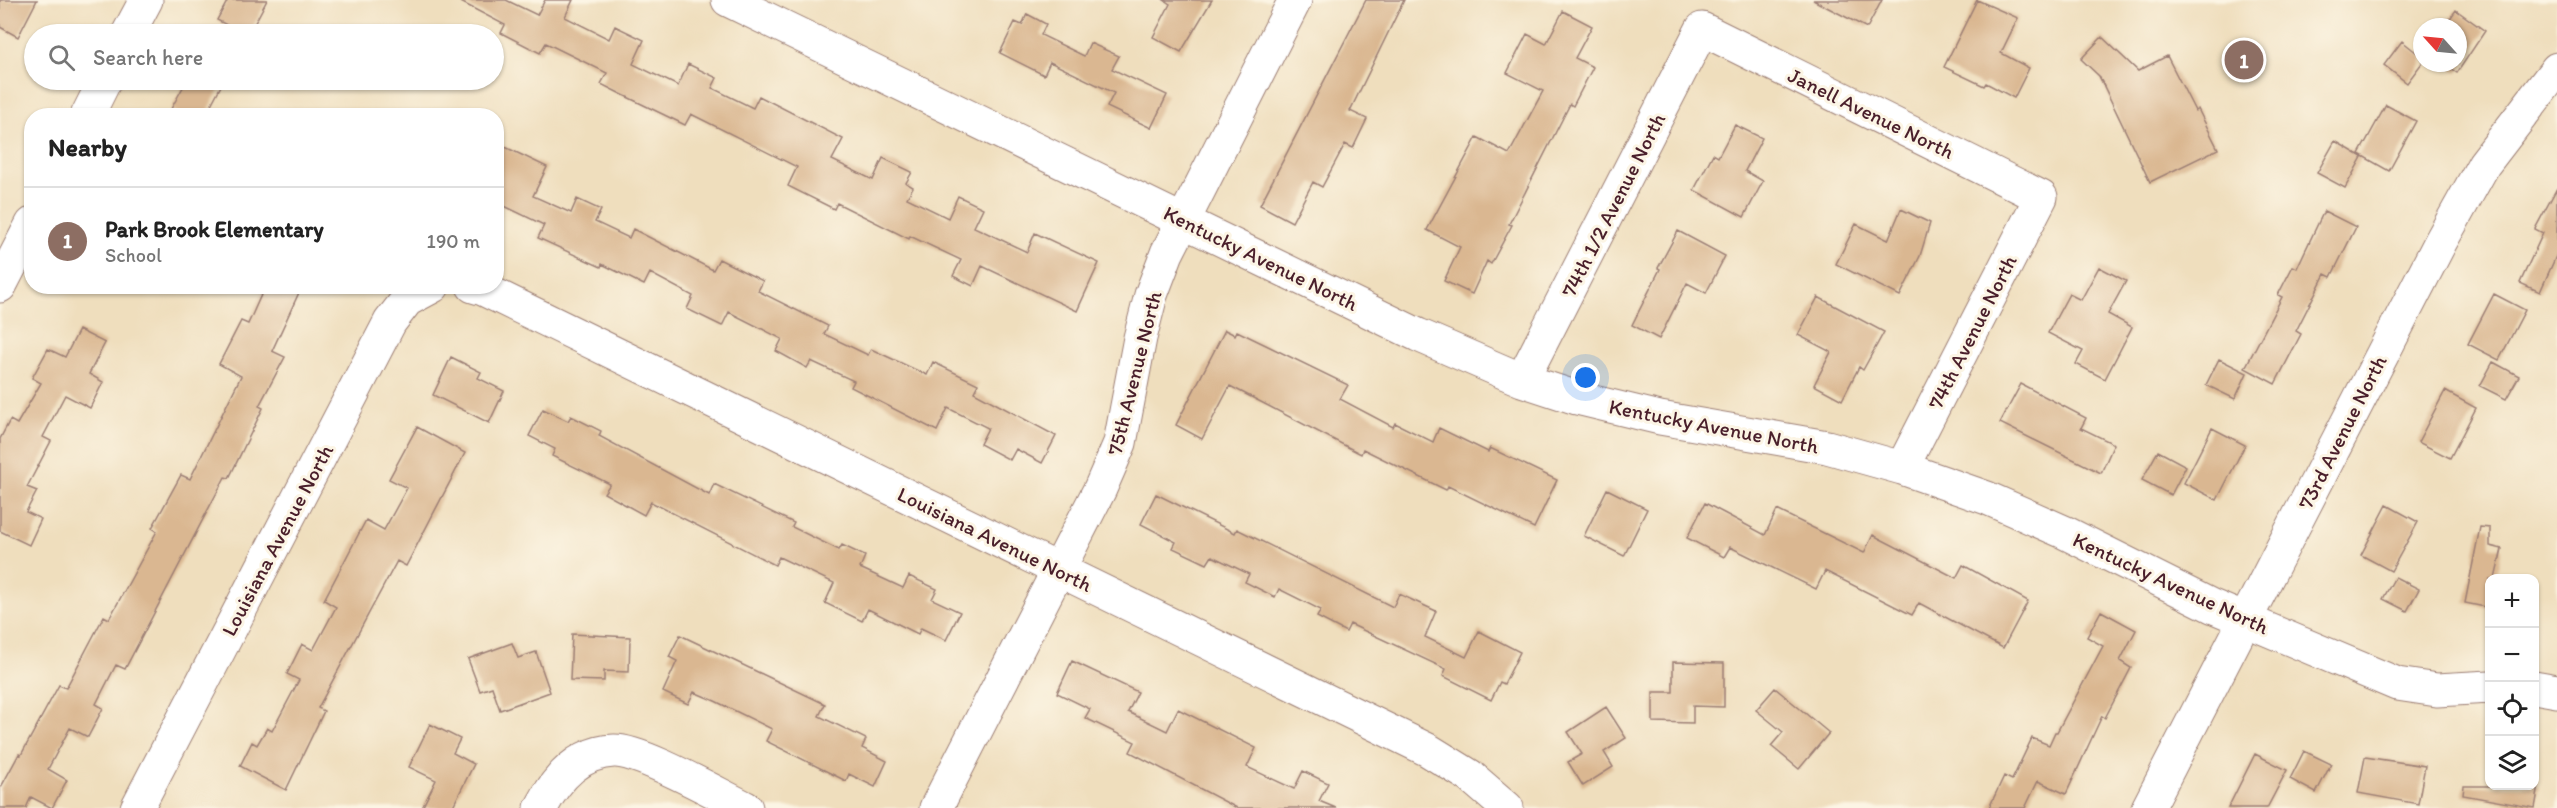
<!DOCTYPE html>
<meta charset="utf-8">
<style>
:root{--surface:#fff;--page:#f2f2f2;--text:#222;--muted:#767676;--line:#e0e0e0;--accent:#111827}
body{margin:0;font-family:Itim,sans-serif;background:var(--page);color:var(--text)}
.controls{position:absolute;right:18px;bottom:18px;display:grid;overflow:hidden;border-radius:12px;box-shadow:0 2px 4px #0004}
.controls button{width:54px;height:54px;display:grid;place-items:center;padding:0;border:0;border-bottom:2px solid var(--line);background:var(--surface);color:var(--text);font:30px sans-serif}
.compass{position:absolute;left:2413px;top:18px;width:54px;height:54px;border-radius:50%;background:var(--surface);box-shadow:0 2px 4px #0004;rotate:297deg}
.you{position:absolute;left:1586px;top:378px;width:21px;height:21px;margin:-15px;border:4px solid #fff;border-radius:50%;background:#1a73e8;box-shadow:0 0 0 9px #1a73e833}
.badge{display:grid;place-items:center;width:39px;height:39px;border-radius:50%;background:var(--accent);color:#fff;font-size:20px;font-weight:700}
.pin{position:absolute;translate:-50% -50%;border:3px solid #fff;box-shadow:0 2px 6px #0006}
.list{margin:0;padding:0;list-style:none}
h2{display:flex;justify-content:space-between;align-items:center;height:78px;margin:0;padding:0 24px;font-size:26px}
h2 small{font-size:20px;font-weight:400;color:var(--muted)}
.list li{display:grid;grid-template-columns:39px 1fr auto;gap:18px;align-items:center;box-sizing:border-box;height:108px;padding:0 24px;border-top:2px solid var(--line)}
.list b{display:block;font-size:22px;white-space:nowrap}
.list p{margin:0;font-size:20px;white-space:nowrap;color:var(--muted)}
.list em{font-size:20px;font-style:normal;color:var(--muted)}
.icon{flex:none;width:33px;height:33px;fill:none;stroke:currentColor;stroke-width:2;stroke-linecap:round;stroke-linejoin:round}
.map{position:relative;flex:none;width:2557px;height:808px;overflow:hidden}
.search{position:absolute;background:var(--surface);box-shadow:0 2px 4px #0004;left:24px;top:24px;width:480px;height:66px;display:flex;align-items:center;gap:15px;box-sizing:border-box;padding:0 21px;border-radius:33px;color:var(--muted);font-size:22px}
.panel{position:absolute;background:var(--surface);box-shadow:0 2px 4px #0004;left:24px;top:108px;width:480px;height:186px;border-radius:24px}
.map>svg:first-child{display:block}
.building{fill:#dab791}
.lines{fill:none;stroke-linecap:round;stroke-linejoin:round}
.minor-casing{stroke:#9c7e74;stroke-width:35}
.minor{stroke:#fff;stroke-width:33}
.labels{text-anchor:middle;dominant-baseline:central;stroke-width:6;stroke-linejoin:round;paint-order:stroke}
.street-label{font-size:21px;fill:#4a1f2b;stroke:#fcf5e5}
</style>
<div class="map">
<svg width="2557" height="808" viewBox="0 0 2557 808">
<rect width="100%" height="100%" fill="#fcf5e5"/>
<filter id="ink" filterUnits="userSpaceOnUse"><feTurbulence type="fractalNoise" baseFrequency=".0167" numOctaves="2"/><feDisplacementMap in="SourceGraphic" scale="12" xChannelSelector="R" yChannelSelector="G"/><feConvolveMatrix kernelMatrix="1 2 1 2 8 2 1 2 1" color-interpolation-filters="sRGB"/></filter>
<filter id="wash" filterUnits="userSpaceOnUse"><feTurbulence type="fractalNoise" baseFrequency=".008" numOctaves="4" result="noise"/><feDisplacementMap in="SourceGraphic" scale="24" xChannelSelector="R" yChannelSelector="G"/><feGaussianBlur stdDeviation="1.35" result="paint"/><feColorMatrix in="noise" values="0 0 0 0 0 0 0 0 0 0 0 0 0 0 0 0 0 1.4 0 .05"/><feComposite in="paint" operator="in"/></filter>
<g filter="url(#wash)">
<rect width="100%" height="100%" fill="#efdebd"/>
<g id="blocks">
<path class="building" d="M0,0H37L18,37L0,27Z
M228,0H267L249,34H244L217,20Z
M457,0H506L537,15L545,0H573L565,17L609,39L615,26L644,40L633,64L678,86L688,64L717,78L712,88L753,108L759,96L843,139L832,160L873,180L883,158L912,172L906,183L913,187L907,198L948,218L958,196L983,208L974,227L1027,252L1035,233L1099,263L1077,311L982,266L973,286L953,276L961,260L910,236L909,239L837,203L834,209L788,186L797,167L691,114L685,125L619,93L601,84L607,73L546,43L540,53L501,33L505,25Z
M1164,0H1212L1181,52L1153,37L1170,4Z
M1366,0H1404L1350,111L1367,119L1353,148L1345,144L1322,187L1313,182L1292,222L1260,205Z
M1813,0H1882L1867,28Z
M1977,0L2018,18L2001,53L2029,68L2014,98L1986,83L1984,86L1944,67Z
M2456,10L2485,31L2457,73L2443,63H2458V27H2444Z
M1563,11L1592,26L1575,58L1593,67L1573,106L1570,104L1509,224L1512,225L1491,264L1487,261L1472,294L1444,281L1460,247L1427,230L1477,137L1509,154L1543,91L1507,73L1527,34L1546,44Z
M1027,14L1046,24L1041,35L1084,56L1090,43L1119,56L1112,69L1167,95L1151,128L1107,107L1114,93L1050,62L1044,75L1000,53L1015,22L1022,25Z
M2102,37L2138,71L2167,56L2195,111L2198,109L2218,149L2150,182L2099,76L2081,59Z
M2402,41L2422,57V63L2407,83L2384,65Z
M187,80H224L205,116H183L171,109Z
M2386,105L2416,121L2389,171L2359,154Z
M1735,125L1762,138L1745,171L1763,181L1744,217L1694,190L1713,154L1718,157Z
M2335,141L2362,157L2345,188L2317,173Z
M503,146L547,167L533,196L571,213L577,199L601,210L595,222L629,238L633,229L713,270L719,259L763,281L758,291L828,326L824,334L868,355L871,349L927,375L933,362L978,384L974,392L1056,436L1042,463L1016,449L1010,460L980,444L988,428L948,408L937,431L851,387L854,381L811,361L807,368L776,351L782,339L729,312L722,326L687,309L693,296L650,273L644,285L602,264L601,267L538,238L544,225L496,202V159Z
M2557,188V254L2540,292L2520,283L2543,233L2535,229Z
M1901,209L1930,223L1920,256L1900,296L1836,264L1856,224L1888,240Z
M2324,211L2356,227L2331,277L2325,274L2296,331L2301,334L2275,384L2245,368L2282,297L2278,295L2293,266L2297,268Z
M1678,231L1725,256L1706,293L1687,283L1659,339L1632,325L1660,269L1658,268Z
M2099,267L2126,281L2108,314L2132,327L2105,379L2076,364L2083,351L2048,333L2069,294L2081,300Z
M265,286H302L272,351L285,357L259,406L263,408L229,478L225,477L125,669L116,665L96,704L103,708L88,737L70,728L48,769L67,780L52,808L31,797L26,808H0V789L19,754L21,755L59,685L66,688L104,616L109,619L157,531L152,528L181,475L190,479L241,376L219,364L241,321L248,324Z
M2494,294L2525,310L2499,360L2468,344Z
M1818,297L1884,332L1863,370L1859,367L1842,400L1814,385L1831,352L1798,335Z
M79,330L105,343L89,374L103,382L90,408L65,395L43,437L51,441L27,487L37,491L26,512L41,519L29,545L0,531V439L10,420L17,424L41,383L32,378L48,349L65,357Z
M1225,330L1235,335L1237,331L1348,385L1340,399L1393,427L1395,423L1433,442L1439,428L1488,452L1490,448L1557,480L1534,528L1448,486L1446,490L1363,449L1361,454L1230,386L1202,439L1176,425Z
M451,357L481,372L478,378L504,391L489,423L433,395Z
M2219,359L2247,373L2235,399L2206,385Z
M2493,362L2519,376L2506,399L2480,386Z
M2021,384L2086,418L2081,428L2114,444L2101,473L2000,423Z
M2445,391L2476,408L2450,458L2418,442Z
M543,409L568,421L571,416L601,431L599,436L709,495L714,484L794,523L792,527L839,550L842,545L865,556L860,568L903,588L909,576L937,589L932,599L960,612L946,640L921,628L918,634L868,609L862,621L825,603L834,583L779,557L775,565L651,502L644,515L604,493L610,484L552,456L555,449L529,436Z
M417,427L465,453L406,566L397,561L318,708L324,711L286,790L240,766L252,742L257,745L267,728L272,731L299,680L287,674L302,644L313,650L336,607L324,600L366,520L384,530L407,488L389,479Z
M2212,428L2245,445L2217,500L2184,483Z
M2158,451L2186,466L2171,495L2142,480Z
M1607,489L1647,509L1624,556L1584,536Z
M1156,494L1235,533L1237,529L1393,607L1399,594L1436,611L1425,637L1466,657L1479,631L1520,652L1504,684L1500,682L1491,700L1443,676L1446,669L1350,624L1346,632L1317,617L1321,610L1279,589L1275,597L1245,582L1249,574L1212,556L1207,564L1173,548L1176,542L1141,524Z
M1705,503L1765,535L1777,510L1864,553L1873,535L1956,578L1963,565L2028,601L2003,648L1919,603L1912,615L1825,571L1816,589L1730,547L1724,557L1687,538Z
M2387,505L2418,522L2391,571L2361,555Z
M2480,527L2490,528V546L2502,549L2495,579H2490V608L2465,603Z
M2395,577L2419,589L2407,611L2383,599Z
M2101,611L2136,630L2120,661L2131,668L2105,718L2102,716L2066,794L2038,781L2025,808H1989L2004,776L2012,780L2032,738L2049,745L2055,732H2057L2103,646L2087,637Z
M572,634L630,637L629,672L604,671V681L570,680Z
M680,635L825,704L819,716L866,739L862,748L887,761L875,787L849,774L846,781L766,741L772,729L715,701L694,692L688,704L663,692L677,661L669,657Z
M512,643L518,658L536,652L550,692L500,710L492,687L480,691L468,659Z
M1072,661L1138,692L1128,712L1167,731L1178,709L1256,748L1247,767L1294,789L1303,771L1328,783L1319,801L1336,808H1237L1130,752L1135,742L1085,718L1090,709L1057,693Z
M1673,662L1724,663V707L1693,706V723L1653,722V692H1673Z
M1775,688L1829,733L1799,769L1771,746L1783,732L1756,710Z
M1606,707L1626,738L1604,752L1613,767L1583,786L1568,762L1582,754L1568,732Z
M430,724L460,739L453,753L474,764L452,808H422L436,780L409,767Z
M2304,751L2331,764L2316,793L2290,779Z
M2255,754L2287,770L2267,808H2228Z
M2365,757L2425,766L2418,804L2358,793Z
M2464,786H2539L2535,808L2463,795Z"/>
</g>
</g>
<g filter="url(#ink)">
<use href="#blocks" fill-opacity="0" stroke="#9c7e74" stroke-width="1.5"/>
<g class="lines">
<defs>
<path id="minor" d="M728,0L1418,335L1522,380L1577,398L1660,418L1827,447L1902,468L1987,498L2064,532L2212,606L2397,684L2437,690L2490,687
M128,34L146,0
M87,116L105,80
M0,286L32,224
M473,286L483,289L1428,750L1470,776L1507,808
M1522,380L1702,29L2041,197L1902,468
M2534,687L2557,691
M137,808L390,322L407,300L433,286
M541,808C556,779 579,752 614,751C641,750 719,795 746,808
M936,808L1100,489L1120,443L1140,338L1151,295L1167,253L1295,0
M2148,808L2441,241L2484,164L2557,69"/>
</defs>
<use href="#minor" class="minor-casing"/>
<use href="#minor" class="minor"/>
</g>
</g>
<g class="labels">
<g class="street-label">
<text transform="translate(1871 113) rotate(26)">Janell Avenue North</text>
<text transform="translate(1613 205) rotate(-63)">74th 1/2 Avenue North</text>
<text transform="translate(1261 258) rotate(26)">Kentucky Avenue North</text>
<text transform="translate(1972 332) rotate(-63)">74th Avenue North</text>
<text transform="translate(1134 373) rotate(-76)">75th Avenue North</text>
<text transform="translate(1714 426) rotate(11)">Kentucky Avenue North</text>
<text transform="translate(2342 432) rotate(-63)">73rd Avenue North</text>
<text transform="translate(995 539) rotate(26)">Louisiana Avenue North</text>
<text transform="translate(277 540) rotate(-62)">Louisiana Avenue North</text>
<text transform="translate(2171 583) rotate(25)">Kentucky Avenue North</text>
</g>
</g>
</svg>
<div class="controls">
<button>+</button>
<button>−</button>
<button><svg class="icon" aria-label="locate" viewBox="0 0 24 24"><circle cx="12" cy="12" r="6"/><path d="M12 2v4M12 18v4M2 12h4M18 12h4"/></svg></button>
<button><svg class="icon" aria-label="layers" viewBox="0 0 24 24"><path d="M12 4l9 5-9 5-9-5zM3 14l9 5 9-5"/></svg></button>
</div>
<svg class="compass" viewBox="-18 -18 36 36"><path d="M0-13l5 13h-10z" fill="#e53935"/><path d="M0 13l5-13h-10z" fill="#767676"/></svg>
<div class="you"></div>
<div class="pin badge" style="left:2244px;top:60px;background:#8d6e63">1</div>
<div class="search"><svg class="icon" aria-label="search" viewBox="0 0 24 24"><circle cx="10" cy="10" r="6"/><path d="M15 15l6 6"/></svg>Search here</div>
<section class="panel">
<h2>Nearby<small></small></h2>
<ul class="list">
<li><span class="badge" style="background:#8d6e63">1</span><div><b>Park Brook Elementary</b><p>School</p></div><em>190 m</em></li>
</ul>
</section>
</div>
